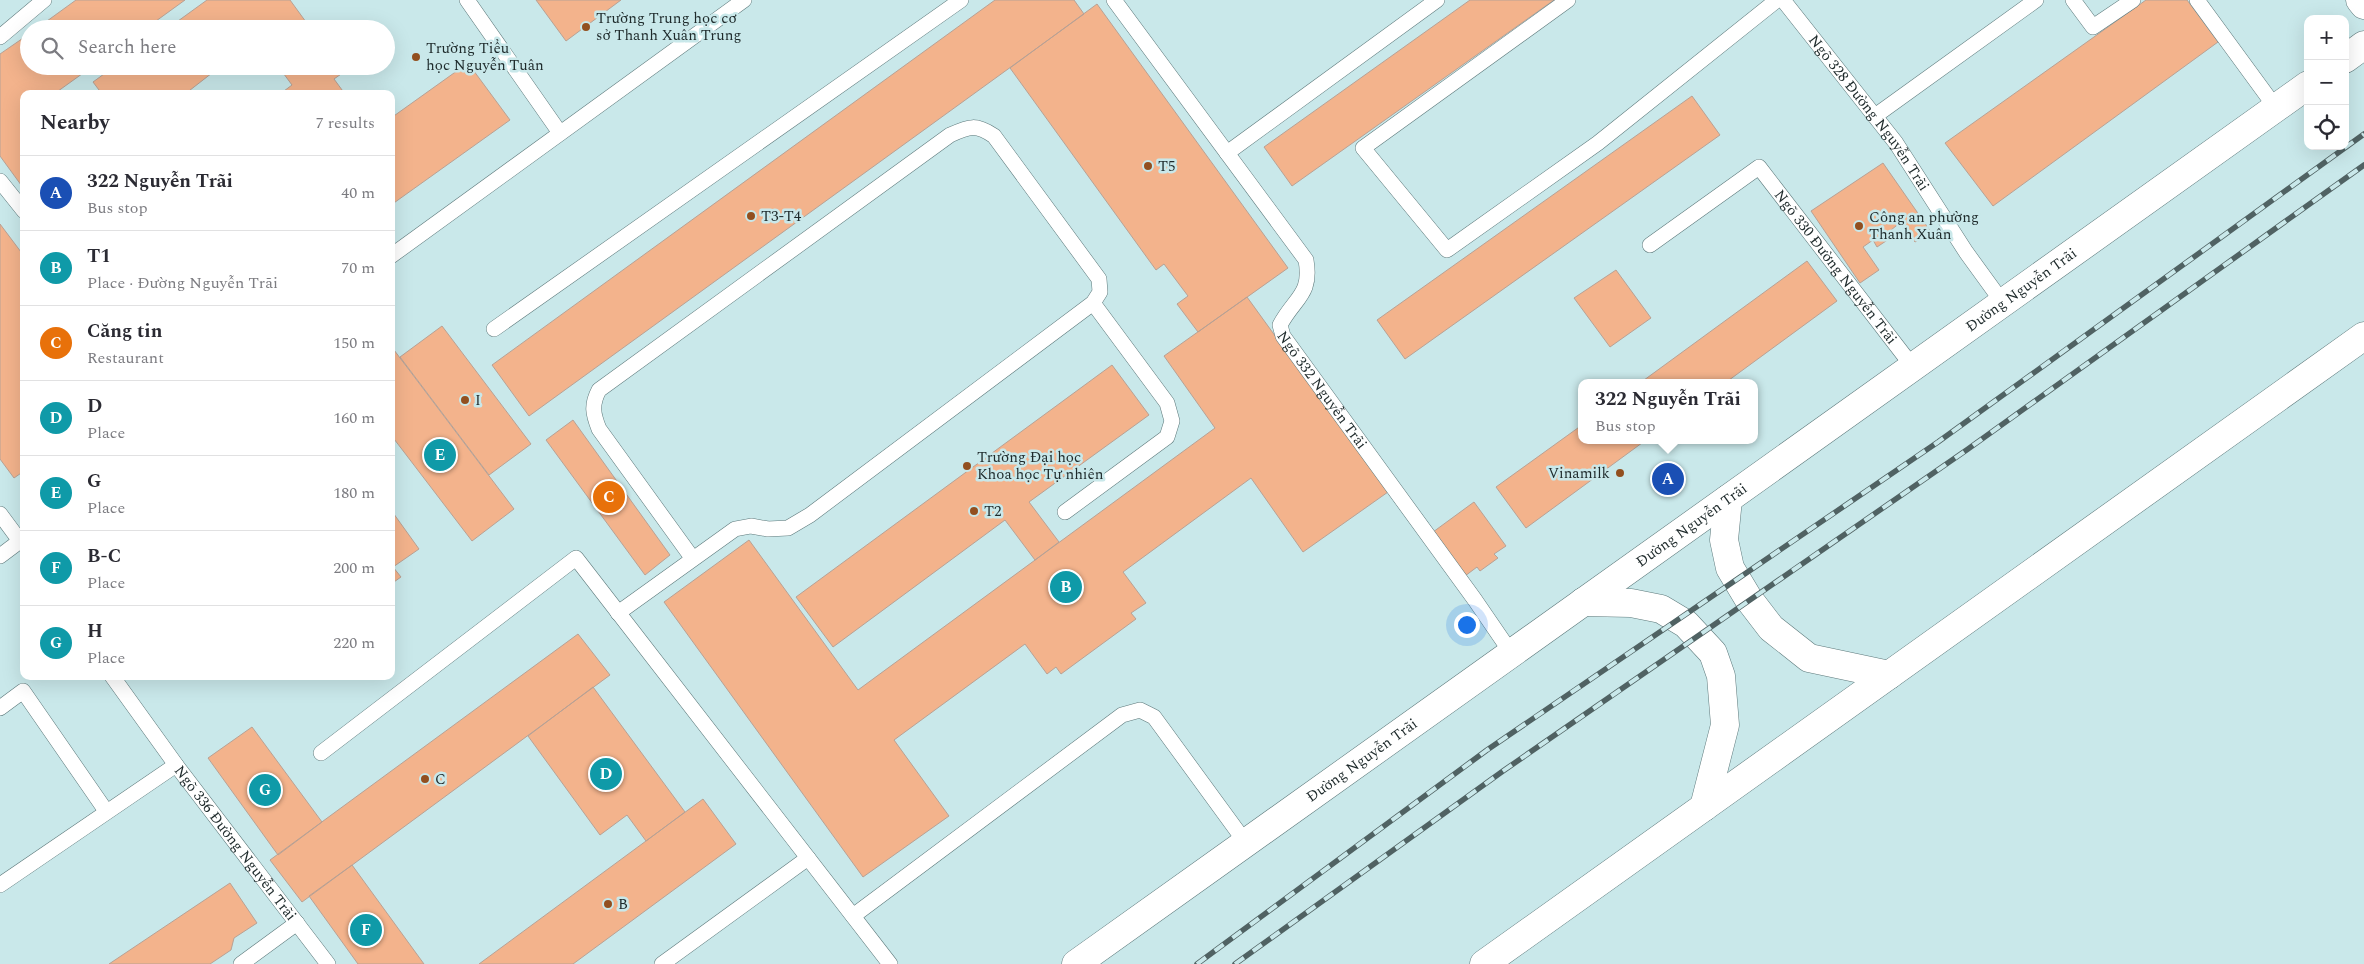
<!DOCTYPE html>
<meta charset="utf-8">
<style>
:root{--surface:#fff;--page:#f7f7f7;--text:#2b2b33;--muted:#7c7c81;--line:#e1e1e2;--accent:#d93025}
body{margin:0;font-family:Spectral,serif;background:var(--page);color:var(--text)}
.controls{position:absolute;right:15px;top:15px;display:grid;overflow:hidden;border-radius:10px;box-shadow:0 5px 20px #0002}
.controls button{width:45px;height:45px;display:grid;place-items:center;padding:0;border:0;border-bottom:1px solid var(--line);background:var(--surface);color:var(--text);font:25px sans-serif}
.you{position:absolute;left:1466px;top:624px;width:18px;height:18px;margin:-12px;border:4px solid #fff;border-radius:50%;background:#1a73e8;box-shadow:0 0 0 8px #1a73e833}
.badge{display:grid;place-items:center;width:32px;height:32px;border-radius:50%;background:var(--accent);color:#fff;font-size:16px;font-weight:700}
.pin{position:absolute;translate:-50% -50%;border:2px solid #fff;box-shadow:0 1px 5px #0006}
.popup{position:absolute;left:1578px;top:379px;width:180px;height:65px;box-sizing:border-box;display:grid;place-content:center;border-radius:10px;background:var(--surface);filter:drop-shadow(0 1px 4px #0005);font-size:16px;white-space:nowrap;color:var(--muted)}
.popup b{font-size:19px;color:var(--text)}
.popup::after{content:'';position:absolute;left:50%;top:100%;margin-left:-10px;border:10px solid transparent;border-top-color:var(--surface)}
.list{margin:0;padding:0;list-style:none}
h2{display:flex;justify-content:space-between;align-items:center;height:65px;margin:0;padding:0 20px;font-size:21px}
h2 small{font-size:16px;font-weight:400;color:var(--muted)}
.list li{display:grid;grid-template-columns:32px 1fr auto;gap:15px;align-items:center;box-sizing:border-box;height:75px;padding:0 20px;border-top:1px solid var(--line)}
.list b{display:block;font-size:19px;white-space:nowrap}
.list p{margin:0;font-size:16px;white-space:nowrap;color:var(--muted)}
.list em{font-size:16px;font-style:normal;color:var(--muted)}
.icon{flex:none;width:28px;height:28px;fill:none;stroke:currentColor;stroke-width:2;stroke-linecap:round;stroke-linejoin:round}
.map{position:relative;flex:none;width:2364px;height:964px;overflow:hidden}
.search{position:absolute;background:var(--surface);box-shadow:0 5px 20px #0002;left:20px;top:20px;width:375px;height:55px;display:flex;align-items:center;gap:12px;box-sizing:border-box;padding:0 18px;border-radius:28px;color:var(--muted);font-size:19px}
.panel{position:absolute;background:var(--surface);box-shadow:0 5px 20px #0002;left:20px;top:90px;width:375px;height:590px;border-radius:10px}
.map>svg:first-child{display:block}
.building{fill:#f3b38c;stroke:#b8a194}
.lines{fill:none;stroke-linecap:round;stroke-linejoin:round}
.service-casing{stroke:#5d797b;stroke-width:16}
.tertiary-casing{stroke:#5d797b;stroke-width:29}
.primary-casing{stroke:#5d797b;stroke-width:29}
.service{stroke:#fff;stroke-width:15}
.tertiary{stroke:#fff;stroke-width:28}
.primary{stroke:#fff;stroke-width:28}
.rail-casing{stroke:#506263;stroke-width:5.5}
.rail{stroke:#c9e8ea;stroke-width:4;stroke-dasharray:11;stroke-linecap:butt}
.poi-dot{fill:#924f1f;stroke:#c9e8ea;stroke-width:2}
.labels{text-anchor:middle;dominant-baseline:central;stroke-width:5;stroke-linejoin:round;paint-order:stroke}
.poi-label{font-size:15px;fill:#1e2a2b;stroke:#c9e8ea;text-anchor:start}
.street-label{font-size:15px;fill:#1e2a2b;stroke:#c9e8ea}
</style>
<div class="map">
<svg width="2364" height="964" viewBox="0 0 2364 964">
<rect width="100%" height="100%" fill="#c9e8ea"/>
<path class="building" d="M76,0H185L145,29H36Z
M207,0H290L306,22L297,29H167Z
M536,0H621L566,41Z
M995,0H1074L1084,14L529,416L492,365Z
M1470,0H1554L1292,186L1264,147Z
M2146,0H2187L2218,42L1993,206L1945,143Z
M1097,4L1288,268L1198,332L1177,304L1188,296L1164,264L1156,270L1010,68Z
M29,34V66H93L54,94H24V189L0,156V54Z
M468,63L510,120L391,205V118Z
M115,66H221L185,94H102L93,82Z
M278,66H340L344,72L334,79L345,94H280L292,85Z
M1692,96L1720,135L1405,359L1377,320Z
M1883,163L1931,232L1915,242L1901,222L1891,230L1895,235L1877,247L1873,240L1863,247L1879,270L1860,283L1811,211Z
M0,224L24,256V471L14,478L0,459Z
M1807,261L1837,301L1725,383H1640Z
M1616,270L1651,318L1610,347L1574,298Z
M1247,297L1388,492L1303,552L1251,478L1123,572L1146,603L1131,613L1136,619L1061,674L1056,667L1047,674L1025,644L894,740L949,816L863,877L664,602L749,540L858,690L1215,428L1164,356Z
M442,326L531,444L489,475L400,357Z
M391,346L514,509L472,541L391,435Z
M1112,365L1149,415L1029,502L1059,542L1035,560L1005,520L833,647L796,597Z
M573,420L670,555L645,575L546,440Z
M1582,425V440H1646L1526,528L1496,487Z
M1474,502L1506,546L1494,554L1498,558L1480,571L1477,567L1465,576L1433,532Z
M391,510L419,549L393,567L401,577L391,584Z
M578,634L610,675L302,902L270,860Z
M593,687L685,812L646,841L627,815L600,835L528,736Z
M252,727L322,822L278,855L208,758Z
M703,799L736,844L573,964H479Z
M352,865L424,964H358L309,896Z
M230,883L257,923L234,938L231,950L210,964H109Z"/>
<g class="lines">
<defs>
<g id="service">
<path d="M467,0L560,133"/>
<path id="s1" d="M1114,0L1306,260C1312,295 1295,297 1280,325L1283,336L1475,600L1512,654"/>
<path d="M1568,0L1363,148L1447,250L1598,143L1777,0"/>
<path id="s2" d="M1783,0L1896,143L1966,252L2003,303"/>
<path d="M2073,0L2093,27L2133,0"/>
<path d="M2197,0L2276,108"/>
<path d="M0,37L44,0"/>
<path d="M1875,116L2036,0"/>
<path d="M1227,153L1437,0"/>
<path d="M0,181L24,211"/>
<path id="s3" d="M1650,245L1759,167L1913,367"/>
<path d="M391,256L744,0"/>
<path d="M494,329L961,0"/>
<path d="M1065,512L1167,437L1172,421L1167,403L1093,303"/>
<path d="M0,514L20,541"/>
<path d="M0,556L24,538"/>
<path d="M618,613L735,529L751,526L768,529L788,528L810,515L1093,303L1100,292L1099,279L994,136C976,124 970,126 950,135L599,390C591,405 593,414 599,429L693,559"/>
<path d="M112,676L176,765"/>
<path d="M0,708L23,691L106,811"/>
<path d="M321,753L576,558L890,964"/>
<path id="s4" d="M0,885L176,765L328,964"/>
<path d="M853,916L1122,715L1140,710L1154,717L1246,843"/>
<path d="M241,964L297,923"/>
<path d="M662,964L808,858"/>
</g>
<path id="tertiary" d="M2360,0L2364,5"/>
<g id="primary">
<path d="M2345,59L2364,45"/>
<path d="M1728,499L1724,540L1730,568L1748,598L1771,628L1809,658L1889,675"/>
<path d="M1583,602L1631,603L1661,609L1686,624L1713,653L1721,676L1725,725L1704,807"/>
<path id="s5" d="M1076,964L2308,85"/>
<path d="M1484,964L2364,336"/>
</g>
</defs>
<use href="#service" class="service-casing"/>
<use href="#tertiary" class="tertiary-casing"/>
<use href="#primary" class="primary-casing"/>
<use href="#service" class="service"/>
<use href="#tertiary" class="tertiary"/>
<use href="#primary" class="primary"/>
<defs>
<path id="rail" d="M1197,964L1487,750L1938,442L2364,134
M1235,964L1503,771L1968,449L2364,165"/>
</defs>
<use href="#rail" class="rail-casing"/>
<use href="#rail" class="rail"/>
</g>
<g class="poi-dot">
<circle cx="586" cy="27" r="5"/>
<circle cx="416" cy="57" r="5"/>
<circle cx="1148" cy="166" r="5"/>
<circle cx="751" cy="216" r="5"/>
<circle cx="1859" cy="226" r="5"/>
<circle cx="465" cy="400" r="5"/>
<circle cx="967" cy="466" r="5"/>
<circle cx="1620" cy="473" r="5"/>
<circle cx="974" cy="511" r="5"/>
<circle cx="425" cy="779" r="5"/>
<circle cx="608" cy="904" r="5"/>
</g>
<g class="labels">
<g class="poi-label">
<text x="596" y="18">Trường Trung học cơ<tspan x="596" dy="17">sở Thanh Xuân Trung</tspan></text>
<text x="426" y="48">Trường Tiểu<tspan x="426" dy="17">học Nguyễn Tuân</tspan></text>
<text x="1158" y="166">T5</text>
<text x="761" y="216">T3-T4</text>
<text x="1869" y="217">Công an phường<tspan x="1869" dy="17">Thanh Xuân</tspan></text>
<text x="475" y="400">I</text>
<text x="977" y="457">Trường Đại học<tspan x="977" dy="17">Khoa học Tự nhiên</tspan></text>
<text x="1610" y="473" text-anchor="end">Vinamilk</text>
<text x="984" y="511">T2</text>
<text x="435" y="779">C</text>
<text x="618" y="904">B</text>
</g>
<g class="street-label">
<text stroke="none"><textPath href="#s2" startOffset="142">Ngõ 328 Đường Nguyễn Trãi</textPath></text>
<text stroke="none"><textPath href="#s3" startOffset="260">Ngõ 330 Đường Nguyễn Trãi</textPath></text>
<text stroke="none"><textPath href="#s5" startOffset="1161">Đường Nguyễn Trãi</textPath></text>
<text stroke="none"><textPath href="#s1" startOffset="474">Ngõ 332 Nguyễn Trãi</textPath></text>
<text stroke="none"><textPath href="#s5" startOffset="756">Đường Nguyễn Trãi</textPath></text>
<text stroke="none"><textPath href="#s5" startOffset="351">Đường Nguyễn Trãi</textPath></text>
<text stroke="none"><textPath href="#s4" startOffset="311">Ngõ 336 Đường Nguyễn Trãi</textPath></text>
</g>
</g>
</svg>
<div class="controls">
<button>+</button>
<button>−</button>
<button><svg class="icon" aria-label="locate" viewBox="0 0 24 24"><circle cx="12" cy="12" r="6"/><path d="M12 2v4M12 18v4M2 12h4M18 12h4"/></svg></button>
</div>
<div class="you"></div>
<div class="pin badge" style="left:1668px;top:479px;background:#1a4fb4">A</div>
<div class="popup"><b>322 Nguyễn Trãi</b>Bus stop</div>
<div class="pin badge" style="left:1066px;top:587px;background:#0f9aa8">B</div>
<div class="pin badge" style="left:609px;top:497px;background:#e8710a">C</div>
<div class="pin badge" style="left:606px;top:774px;background:#0f9aa8">D</div>
<div class="pin badge" style="left:440px;top:455px;background:#0f9aa8">E</div>
<div class="pin badge" style="left:366px;top:930px;background:#0f9aa8">F</div>
<div class="pin badge" style="left:265px;top:790px;background:#0f9aa8">G</div>
<div class="search"><svg class="icon" aria-label="search" viewBox="0 0 24 24"><circle cx="10" cy="10" r="6"/><path d="M15 15l6 6"/></svg>Search here</div>
<section class="panel">
<h2>Nearby<small>7 results</small></h2>
<ul class="list">
<li><span class="badge" style="background:#1a4fb4">A</span><div><b>322 Nguyễn Trãi</b><p>Bus stop</p></div><em>40 m</em></li>
<li><span class="badge" style="background:#0f9aa8">B</span><div><b>T1</b><p>Place · Đường Nguyễn Trãi</p></div><em>70 m</em></li>
<li><span class="badge" style="background:#e8710a">C</span><div><b>Căng tin</b><p>Restaurant</p></div><em>150 m</em></li>
<li><span class="badge" style="background:#0f9aa8">D</span><div><b>D</b><p>Place</p></div><em>160 m</em></li>
<li><span class="badge" style="background:#0f9aa8">E</span><div><b>G</b><p>Place</p></div><em>180 m</em></li>
<li><span class="badge" style="background:#0f9aa8">F</span><div><b>B-C</b><p>Place</p></div><em>200 m</em></li>
<li><span class="badge" style="background:#0f9aa8">G</span><div><b>H</b><p>Place</p></div><em>220 m</em></li>
</ul>
</section>
</div>
